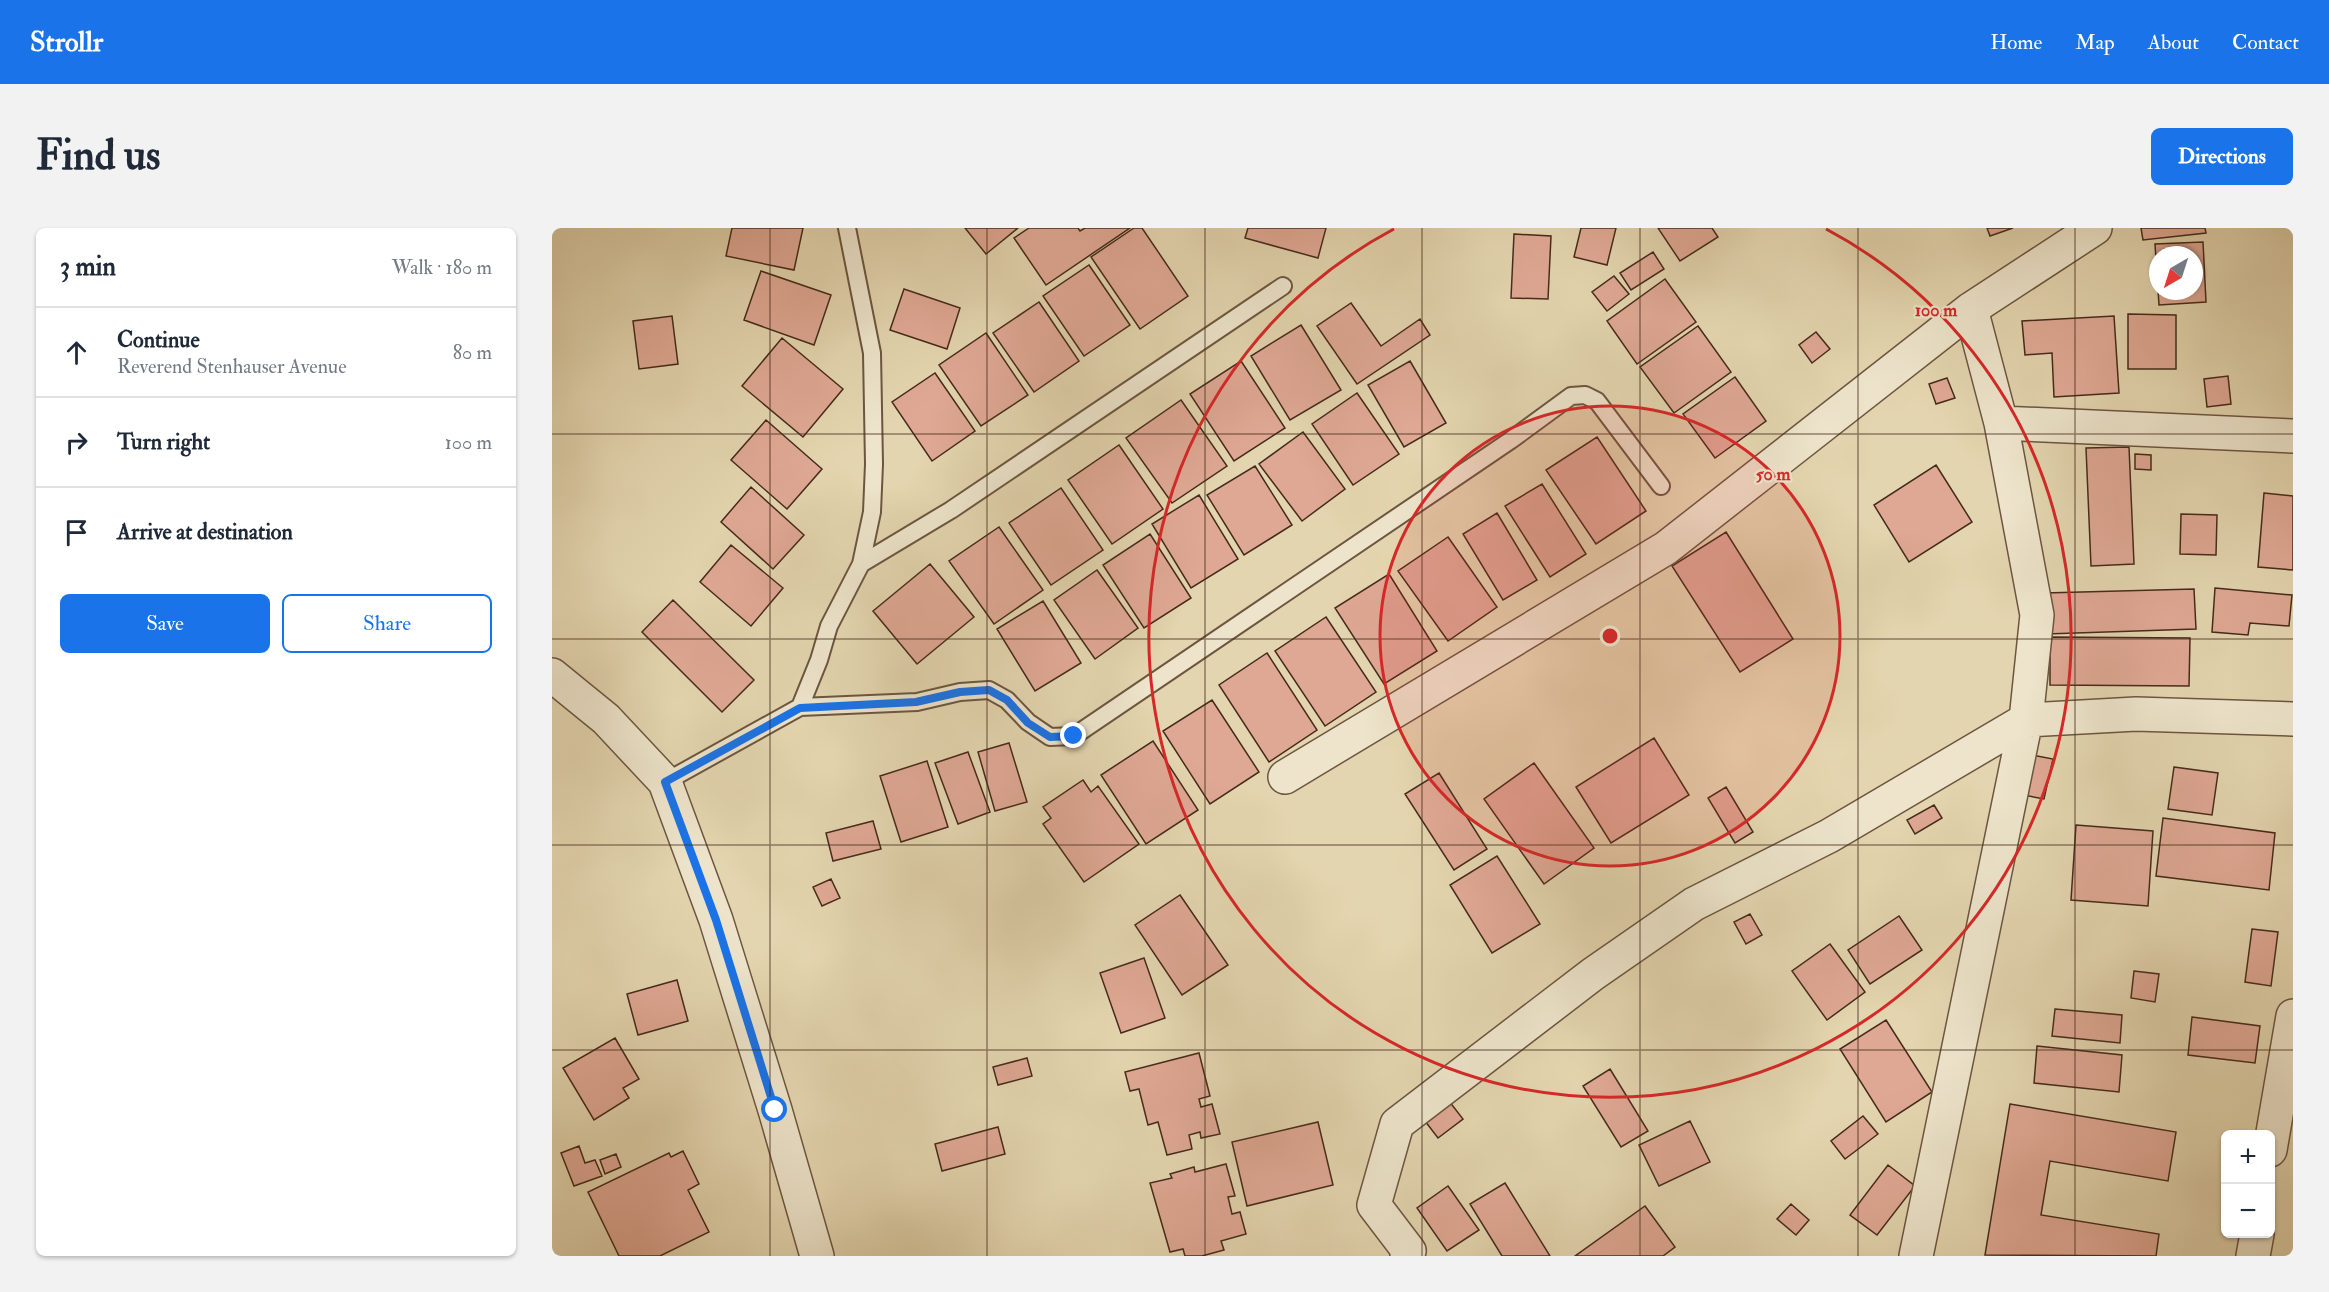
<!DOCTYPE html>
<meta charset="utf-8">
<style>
:root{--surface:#fff;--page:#f2f2f3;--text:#1f2937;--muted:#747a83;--line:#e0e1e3;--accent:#1a73e8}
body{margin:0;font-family:"IM FELL Double Pica",serif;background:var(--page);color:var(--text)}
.controls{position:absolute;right:18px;bottom:18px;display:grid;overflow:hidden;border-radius:9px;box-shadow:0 2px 4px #0004}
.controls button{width:54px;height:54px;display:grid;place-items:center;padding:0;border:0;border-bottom:2px solid var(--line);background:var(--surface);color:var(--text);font:30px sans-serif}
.compass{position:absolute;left:1597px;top:18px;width:54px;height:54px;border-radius:50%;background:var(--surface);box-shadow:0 2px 4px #0004;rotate:219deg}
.stop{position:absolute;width:18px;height:18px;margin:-14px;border:4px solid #1a73e8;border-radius:50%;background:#fff}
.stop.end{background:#1a73e8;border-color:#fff;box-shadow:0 2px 6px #0008}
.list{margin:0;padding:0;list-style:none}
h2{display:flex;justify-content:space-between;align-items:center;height:78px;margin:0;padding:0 24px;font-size:26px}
h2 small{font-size:20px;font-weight:400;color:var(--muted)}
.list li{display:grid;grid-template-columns:39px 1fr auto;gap:18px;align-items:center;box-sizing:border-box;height:90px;padding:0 24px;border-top:2px solid var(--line)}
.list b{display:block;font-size:22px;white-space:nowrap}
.list p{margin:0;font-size:20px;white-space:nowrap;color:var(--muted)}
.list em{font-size:20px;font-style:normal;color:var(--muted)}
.actions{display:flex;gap:12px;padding:18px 24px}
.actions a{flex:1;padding:14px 0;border:2px solid var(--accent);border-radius:9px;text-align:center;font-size:21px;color:var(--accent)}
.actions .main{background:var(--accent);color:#fff}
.icon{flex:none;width:33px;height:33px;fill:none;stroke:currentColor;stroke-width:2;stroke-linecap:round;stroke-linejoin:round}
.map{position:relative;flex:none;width:1741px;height:1028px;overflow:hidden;border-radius:9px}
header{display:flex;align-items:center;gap:36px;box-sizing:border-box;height:84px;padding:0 30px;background:var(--accent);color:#fff}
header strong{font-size:28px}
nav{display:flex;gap:33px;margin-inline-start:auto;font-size:21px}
.intro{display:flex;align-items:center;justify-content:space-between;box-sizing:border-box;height:144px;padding:0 36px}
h1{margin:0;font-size:42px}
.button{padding:15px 27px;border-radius:9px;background:var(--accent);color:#fff;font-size:21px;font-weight:700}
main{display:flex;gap:36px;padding:0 36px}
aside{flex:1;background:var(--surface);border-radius:9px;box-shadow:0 2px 4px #0004}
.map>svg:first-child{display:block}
.building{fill:#dfa894;stroke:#462b1b;stroke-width:1.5;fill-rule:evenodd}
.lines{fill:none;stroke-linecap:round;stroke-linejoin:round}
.service-casing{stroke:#6d5640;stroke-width:20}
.minor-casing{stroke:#6d5640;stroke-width:36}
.service{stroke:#ede4cb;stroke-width:16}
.minor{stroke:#ede4cb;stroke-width:33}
.route{stroke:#1a73e8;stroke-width:8}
.grid{fill:none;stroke:#462b1b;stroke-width:1.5;stroke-opacity:0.55}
.ring{fill:none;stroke:#d62828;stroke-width:3}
.centre{fill:#d62828;stroke:#ede4cb;stroke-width:3}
.ring-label{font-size:18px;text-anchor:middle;font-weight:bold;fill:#d62828;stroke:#ede4cb;stroke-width:4.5;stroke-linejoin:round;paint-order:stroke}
</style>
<header>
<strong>Strollr</strong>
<nav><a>Home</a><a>Map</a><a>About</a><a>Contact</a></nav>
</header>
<div class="intro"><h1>Find us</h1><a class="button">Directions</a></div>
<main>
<aside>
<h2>3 min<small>Walk · 180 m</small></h2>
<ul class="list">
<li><svg class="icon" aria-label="ahead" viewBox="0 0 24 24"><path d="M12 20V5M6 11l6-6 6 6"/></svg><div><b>Continue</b><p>Reverend Stenhauser Avenue</p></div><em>80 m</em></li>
<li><svg class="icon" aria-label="right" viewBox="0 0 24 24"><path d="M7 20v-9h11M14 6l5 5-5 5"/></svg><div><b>Turn right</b></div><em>100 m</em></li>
<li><svg class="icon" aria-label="arrive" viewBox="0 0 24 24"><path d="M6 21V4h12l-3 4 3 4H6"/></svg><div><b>Arrive at destination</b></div></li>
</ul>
<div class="actions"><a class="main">Save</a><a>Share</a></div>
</aside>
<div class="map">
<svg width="1741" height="1028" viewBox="0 0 1741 1028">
<rect width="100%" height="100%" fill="#e3d5af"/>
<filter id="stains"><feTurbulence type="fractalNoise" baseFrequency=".00333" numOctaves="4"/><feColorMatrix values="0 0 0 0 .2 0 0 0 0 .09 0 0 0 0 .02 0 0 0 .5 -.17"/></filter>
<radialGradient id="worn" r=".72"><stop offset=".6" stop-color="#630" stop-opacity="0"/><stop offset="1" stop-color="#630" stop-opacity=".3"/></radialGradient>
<path class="building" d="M180,0H251L242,42L174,28Z
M413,0H466L434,26Z
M477,0H526L528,3L533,0H578L494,57L462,10Z
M582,0H590L636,68L588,101L539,29Z
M696,0H774L766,30L693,10Z
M1029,0H1064L1055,37L1022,29Z
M1106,0H1160L1166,9L1128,33Z
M1435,0H1461L1438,8Z
M1589,0H1653L1654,5L1591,12Z
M962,6L999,8L996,71L959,70Z
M1651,14L1654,74L1607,77L1603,16ZM1606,27H1642V63H1606Z
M1101,24L1112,41L1079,62L1068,45Z
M537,37L578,97L532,128L491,68Z
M209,43L279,67L262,117L192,92Z
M1062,48L1077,66L1055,83L1040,64Z
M1113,51L1144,94L1085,136L1055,93Z
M352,61L408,80L395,121L338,102Z
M487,74L527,133L482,164L441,105Z
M799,75L829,118L868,91L878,107L805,156L765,98Z
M1576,86L1624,87V141H1576Z
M120,88L126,136L87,141L81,93Z
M1562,88L1567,165L1502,169L1500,125L1473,127L1470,93Z
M749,97L789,162L738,192L699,128Z
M1146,98L1179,144L1122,185L1088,139Z
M1264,104L1278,121L1260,135L1247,117Z
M434,105L476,167L429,198L387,137Z
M230,110L291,161L251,209L190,158Z
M689,133L733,200L682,233L638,166Z
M858,133L894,195L852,219L816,157Z
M383,145L423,203L380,233L340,174Z
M1676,148L1679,176L1655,179L1652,151Z
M1183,149L1214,193L1163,230L1131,186Z
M1395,150L1403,170L1384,176L1377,156Z
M805,165L847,226L801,257L760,196Z
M629,172L675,238L620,275L574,210Z
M214,192L270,241L235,281L179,232Z
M751,204L793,261L750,293L707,236Z
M1045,209L1094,283L1044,316L994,242Z
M567,217L611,281L560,316L516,252Z
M1577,219L1582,336L1539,338L1534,220Z
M1583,226L1599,227V242L1583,241Z
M1384,237L1420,294L1357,334L1322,277Z
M703,238L740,297L692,327L655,267Z
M990,256L1034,326L998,349L953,278Z
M199,259L252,307L221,341L169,294Z
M509,260L551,322L499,357L457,295Z
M1712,265L1741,268V342L1706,339Z
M647,267L686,331L639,360L600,296Z
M945,285L985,352L951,372L911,306Z
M1629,286L1665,287L1664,327L1628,326Z
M447,299L491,362L442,396L397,333Z
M1174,304L1241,411L1188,444L1120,338Z
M598,306L639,370L592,400L551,337Z
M896,309L945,379L896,413L846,343Z
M179,317L231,360L199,398L148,354Z
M378,336L422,389L365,436L321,383Z
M545,342L586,400L543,431L502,372Z
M837,346L885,423L832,456L783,380Z
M1663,360L1740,367L1737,398L1698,395L1696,407L1660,404Z
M1642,361L1644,401L1494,406L1492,365Z
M121,372L202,452L170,484L90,404Z
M491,373L529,435L483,463L445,401Z
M774,389L824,464L773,498L723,423Z
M1498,409L1638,410L1637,458L1498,457Z
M715,425L765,502L717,534L667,457Z
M660,472L707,544L658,576L611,503Z
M1102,510L1137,567L1059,615L1024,559Z
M601,513L646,582L594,616L549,547Z
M457,515L475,574L443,583L426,524Z
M416,524L438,584L406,596L383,535Z
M1475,526L1501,531L1492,571L1466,566Z
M375,533L396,599L349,614L328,548Z
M982,535L1042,620L992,656L932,571Z
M1622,539L1666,545L1660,587L1616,581Z
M887,545L935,621L902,642L853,566Z
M531,552L539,564L546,558L587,616L532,654L491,596L499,590L491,579Z
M1174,559L1201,604L1183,615L1156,570Z
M1382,577L1390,590L1363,606L1355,592Z
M1611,590L1723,605L1717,662L1604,648Z
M321,593L329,621L281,633L274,605Z
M1524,597L1601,603L1596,678L1519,672Z
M945,628L988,696L940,725L898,657Z
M279,651L288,670L270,678L261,659Z
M628,667L676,737L630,767L583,697Z
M1198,686L1210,707L1194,716L1182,694Z
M1347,688L1370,722L1318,756L1296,722Z
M1700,701L1726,704L1719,758L1693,754Z
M1278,716L1313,764L1275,792L1240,743Z
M592,730L613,790L569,805L548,745Z
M1582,743L1607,746L1603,774L1579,770Z
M125,752L136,793L86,807L75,766Z
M1503,781L1570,787L1568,815L1500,808Z
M1640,789L1708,798L1703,835L1636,827Z
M1334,792L1380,864L1334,894L1288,821Z
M63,810L87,851L71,860L77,870L42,892L11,840Z
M1485,818L1570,827L1567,864L1482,855Z
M647,825L658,868L647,871L649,879L660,876L668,906L649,910L648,904L637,907L640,921L615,927L606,894L596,897L587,861L578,863L573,844Z
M475,830L480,848L446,857L441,839Z
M1058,841L1096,903L1069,919L1031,858Z
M897,873L911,891L886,910L873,893Z
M1458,876L1624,904L1616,953L1498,933L1489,987L1607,1006L1604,1028L1433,1027Z
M1311,888L1326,906L1293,931L1279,913Z
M1138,893L1158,934L1107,958L1087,917Z
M766,894L781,957L695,978L680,914Z
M446,899L453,926L390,943L383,916Z
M27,918L33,935L43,932L50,948L22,958L9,925Z
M131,923L147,956L136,962L157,1004L108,1028H67L36,964L117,925L119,929Z
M64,926L69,939L53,946L48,932Z
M674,936L683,968L676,969L680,986L688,984L694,1006L669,1013L672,1022L650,1028H633L631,1021L618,1024L598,955L620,950L618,946L642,939L643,944Z
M1336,937L1363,958L1325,1007L1298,987Z
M953,955L998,1028H950L918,976Z
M896,958L927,1002L895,1023L865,980Z
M1239,976L1257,992L1244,1007L1225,991Z
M1093,978L1123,1019L1111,1028H1023Z"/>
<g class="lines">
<defs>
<path id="service" d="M309,336L399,282L731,58
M248,479L267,432L277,398L309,336L320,284L322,236L320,125L295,0
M113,554L248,479L365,474L408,464L437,462L455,472L476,494L498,509L522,508L959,212L1019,168L1033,167L1045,173L1109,258"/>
<path id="minor" d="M1449,195L1741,208
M0,447L54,491L113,554L164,692L223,882L265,1028
M733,549L1114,320L1419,81L1543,0
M1718,922L1741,788
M855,1028L857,1023L822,977L845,896L1041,746L1142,676L1277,608L1474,492L1584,486L1741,491
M1364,1028L1474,492L1485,387L1449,195L1419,81
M1701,1028L1705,1006"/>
</defs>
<use href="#service" class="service-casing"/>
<use href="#minor" class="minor-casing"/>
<use href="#service" class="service"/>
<use href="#minor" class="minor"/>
</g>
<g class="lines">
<path class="route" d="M223,882L164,692L113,554L248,480L364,474L408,464L437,462L455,472L476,495L498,509L522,508"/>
</g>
<path class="grid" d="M218,0V1028M435,0V1028M653,0V1028M870,0V1028M1088,0V1028M1306,0V1028M1523,0V1028M0,206H1741M0,411H1741M0,617H1741M0,822H1741"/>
<circle cx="1058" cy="408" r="230" fill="#d62828" fill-opacity=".12"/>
<g class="ring">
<circle cx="1058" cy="408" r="230"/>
<path d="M1274 1A461 461 0 1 1 842 1"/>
</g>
<circle cx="1058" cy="408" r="9" class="centre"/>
<g class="ring-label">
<text x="1384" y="88">100 m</text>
<text x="1221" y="252">50 m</text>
</g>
<rect width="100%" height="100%" filter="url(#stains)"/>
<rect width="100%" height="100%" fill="url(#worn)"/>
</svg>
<div class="controls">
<button>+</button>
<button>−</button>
</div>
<svg class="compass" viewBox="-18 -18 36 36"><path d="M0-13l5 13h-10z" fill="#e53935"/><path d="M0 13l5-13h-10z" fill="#747a83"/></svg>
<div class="stop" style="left:223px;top:882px"></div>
<div class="stop end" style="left:522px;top:508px"></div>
</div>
</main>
